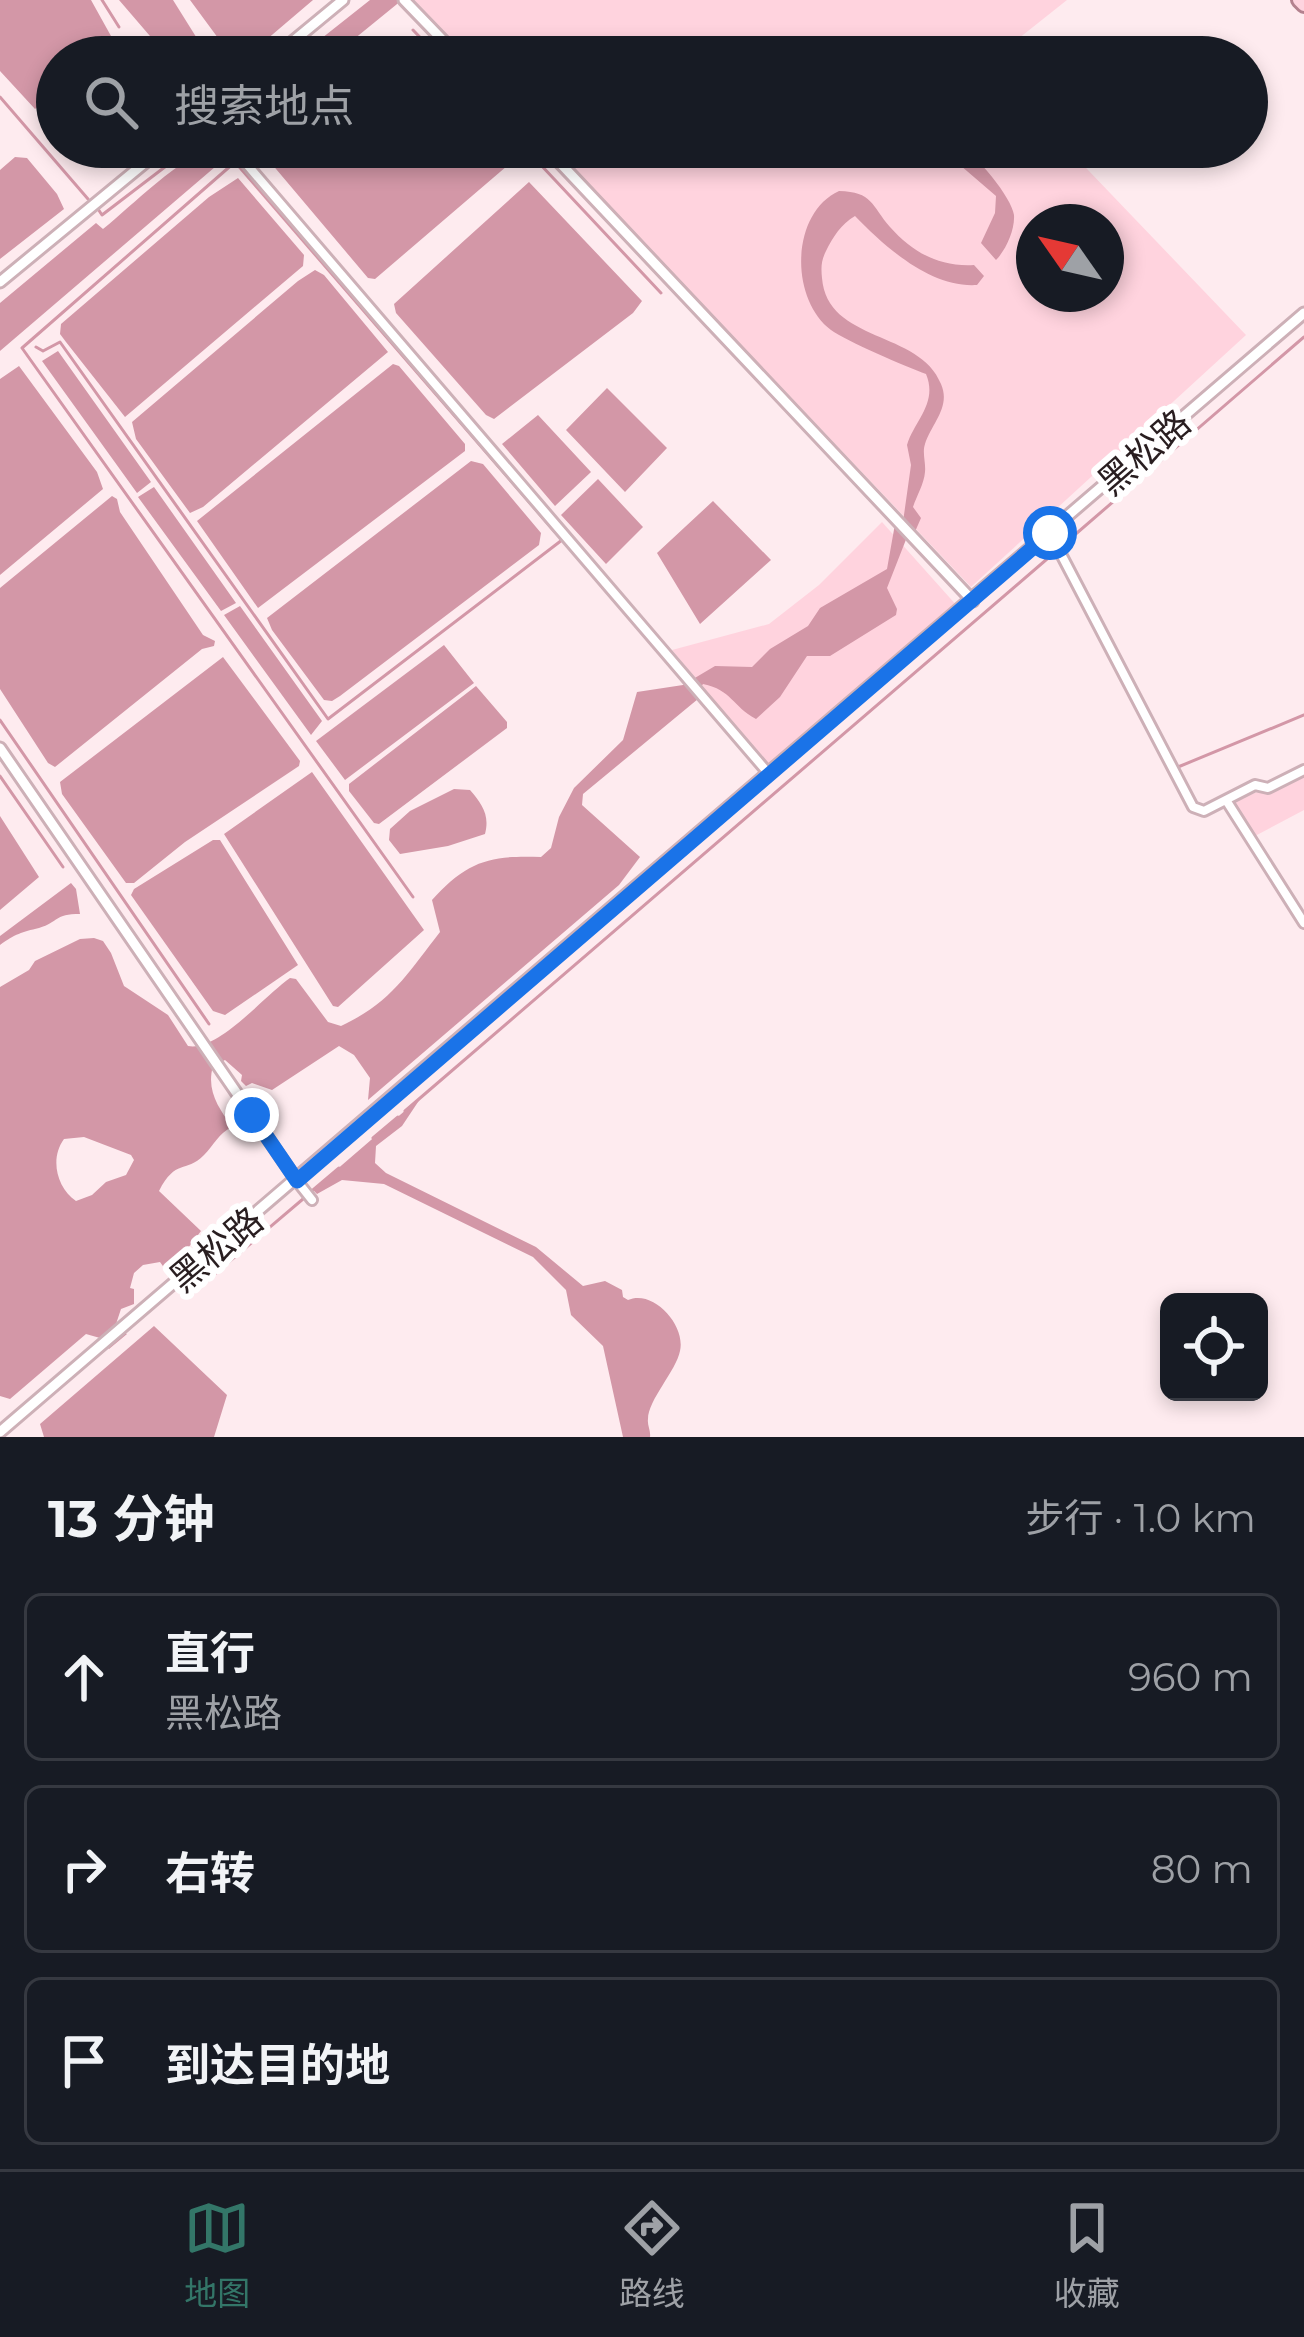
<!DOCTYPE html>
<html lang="zh">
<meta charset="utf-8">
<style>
:root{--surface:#171b24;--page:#242831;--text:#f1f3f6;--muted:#9ea1a6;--line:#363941;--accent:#337668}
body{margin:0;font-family:Montserrat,"Noto Sans SC",sans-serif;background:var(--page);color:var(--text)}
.controls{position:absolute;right:36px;bottom:36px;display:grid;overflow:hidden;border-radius:18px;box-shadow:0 6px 18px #0003}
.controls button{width:108px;height:108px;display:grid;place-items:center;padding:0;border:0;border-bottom:3px solid var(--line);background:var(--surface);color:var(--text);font:60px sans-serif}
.compass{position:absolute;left:1016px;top:204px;width:108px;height:108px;border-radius:50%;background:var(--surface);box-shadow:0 6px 18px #0003;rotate:304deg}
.stop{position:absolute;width:36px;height:36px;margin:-27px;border:9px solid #1a73e8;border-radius:50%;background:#fff}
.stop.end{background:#1a73e8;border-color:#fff;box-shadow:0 3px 12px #0008}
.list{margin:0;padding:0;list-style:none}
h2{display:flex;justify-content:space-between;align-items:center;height:156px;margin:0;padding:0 48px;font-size:51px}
h2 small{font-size:39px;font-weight:400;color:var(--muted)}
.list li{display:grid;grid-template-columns:78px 1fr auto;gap:36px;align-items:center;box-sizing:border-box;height:168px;margin:0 24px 24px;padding:0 24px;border:3px solid var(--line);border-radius:18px}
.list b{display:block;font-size:45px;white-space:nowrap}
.list p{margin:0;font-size:39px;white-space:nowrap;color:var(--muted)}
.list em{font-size:39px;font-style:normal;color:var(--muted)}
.icon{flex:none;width:66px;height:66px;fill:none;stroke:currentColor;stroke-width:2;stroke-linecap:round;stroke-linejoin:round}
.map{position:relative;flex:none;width:1304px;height:1437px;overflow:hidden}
.search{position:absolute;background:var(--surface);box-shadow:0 6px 18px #0003;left:36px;right:36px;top:36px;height:132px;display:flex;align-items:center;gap:30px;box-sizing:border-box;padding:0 42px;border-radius:66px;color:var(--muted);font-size:45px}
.sheet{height:732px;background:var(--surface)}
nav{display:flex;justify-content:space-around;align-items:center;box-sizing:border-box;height:168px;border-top:3px solid var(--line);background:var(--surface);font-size:33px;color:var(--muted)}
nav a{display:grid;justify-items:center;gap:6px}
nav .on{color:var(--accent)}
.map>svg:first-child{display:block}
.green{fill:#ffd3de;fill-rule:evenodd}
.water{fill:#d397a7;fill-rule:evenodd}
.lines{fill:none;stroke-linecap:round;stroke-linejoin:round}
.stream{stroke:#d397a7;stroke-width:3}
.minor-casing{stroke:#cdb0b7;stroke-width:14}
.tertiary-casing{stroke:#cdb0b7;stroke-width:15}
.primary-casing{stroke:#b3818e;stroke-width:18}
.minor{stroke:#fff;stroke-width:8}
.tertiary{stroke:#fff;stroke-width:9}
.primary{stroke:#fed4df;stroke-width:12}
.route{stroke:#1a73e8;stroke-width:15}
.labels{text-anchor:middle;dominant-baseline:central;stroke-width:12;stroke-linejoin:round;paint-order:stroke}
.street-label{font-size:36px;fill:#291e20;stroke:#fff}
</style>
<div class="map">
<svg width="1304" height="1437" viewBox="0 0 1304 1437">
<rect width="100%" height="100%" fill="#feebef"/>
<path class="green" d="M414,0H1067L995,57H468Z
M553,147H1066L1246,335L971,587ZM1034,222H1106V294H1034Z
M882,522L958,607L772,767L767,765L672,650L769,624L819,585Z
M1304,774V810L1255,836L1233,802C1257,790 1278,788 1304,774Z"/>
<path class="water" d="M0,0H91L111,36L90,57H57V90L35,109L0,71Z
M119,0H173L198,40L216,57H168Z
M190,0H313L246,57H232Z
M370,0H402L332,57H298Z
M216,147L222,161L0,351V303L96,223L103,229C132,206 181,155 216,147Z
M280,147H492L507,166L375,279L368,278L271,163L270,155Z
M939,147C945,147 952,145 959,147C975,152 1012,198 1014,215C1015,230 1006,250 996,260L981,243L995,213L996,196Z
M15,157L27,158L57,194L64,209L0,259V170Z
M238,178L304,255L303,266L125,417L66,342L60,334L61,324L209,197Z
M529,182L642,301L633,313L494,419L486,415L396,313L394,304Z
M839,191C873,192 871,205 890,227C913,253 940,267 974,265L984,276L977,285C931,288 886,248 855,216C841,224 833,237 826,251C821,261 821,268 822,278C827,343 920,330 941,384C951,407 932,423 925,444C922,453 926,463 925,472C924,484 917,495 913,507L921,518L914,534L903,522L911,465L907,445C915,420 938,403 926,374C907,367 846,341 831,330C789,298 791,213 839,191Z
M315,270L324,275L388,352L203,507L190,513L136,439L132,422L298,281Z
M58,351L151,482L137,493L42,361Z
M393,364L399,366L465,444V451L258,608L197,521Z
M19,366L97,472L103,489L0,575V379Z
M607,388L667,448L625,492L566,430Z
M538,415L591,472L555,506L502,444Z
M471,461L483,464L541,533L539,545L340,696L332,701L324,700L272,630L267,618Z
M598,479L643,527L606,564L561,515Z
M154,487L236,603L221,611L138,497Z
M112,496L117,499L120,512L203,635L215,641L214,646L202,649L55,767L48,763L0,689V588Z
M713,501L771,560L700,624L657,553Z
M895,524L907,537L887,588L897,609L896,615L830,656H807L780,697L756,719C732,706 732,690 703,684L697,693L698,699L583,794L582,805L640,857L619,885L368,1100L370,1078L354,1055L339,1046L272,1090L252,1083L246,1086L241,1081L242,1075L225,1060L213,1066C206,1091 219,1108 232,1127C219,1133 214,1145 204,1155C185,1174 176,1158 159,1191L201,1231L179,1260L165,1269L160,1262L143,1265L134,1273L130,1288L134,1289V1304L121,1309L115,1327L127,1334L109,1349L100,1338L86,1334L10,1399L0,1396V987L29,970L35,961L80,939L94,938L103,941L111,953L124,986L168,1015L188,1046C218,1052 264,996 290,978L296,979L328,1022L341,1026C392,1002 407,974 440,932L432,900C467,861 490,855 541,857L551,848L559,817L574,788L623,740L637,692L683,685L715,666L752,667L770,649L808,626L820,608L887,569ZM84,1137L131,1155L134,1160L126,1175L106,1182L92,1195L76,1201C56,1187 50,1158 64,1139Z
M240,606L322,721L311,735L224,615Z
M444,645L474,683L345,780L316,741Z
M223,657L300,761L299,766L185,842L134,883H126L62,794L60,782Z
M476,686L507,722V728L379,824L374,823L349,791V784Z
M312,772L424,930L338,1007L333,1006L224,834Z
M454,789L470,790C482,804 490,815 485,834L448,846L400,854L389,840L390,829L410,811Z
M0,816L39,877L0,910Z
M213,840H220L298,965L225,1015L213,1011L131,895L134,889Z
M71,883L76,889L80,914C54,914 59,922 39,928C22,932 15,934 0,945V936Z
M422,1096L402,1126L376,1146L375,1163L386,1173L536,1247L583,1286L605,1281L622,1290L623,1297L628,1300C653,1289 686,1325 680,1351C676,1371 648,1400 648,1419C647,1425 651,1431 650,1437H623L603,1346L571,1315L566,1290L533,1257L384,1184L342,1180L317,1194L313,1190Z
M154,1326L227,1395L214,1437H44L40,1424Z"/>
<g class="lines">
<path class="stream" d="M102,0L119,27
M413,30L439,57
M0,97L88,199
M222,147L555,532
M524,147L661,293
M235,162L22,348L413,897
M98,209L102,215L191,147
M36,347L43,351L60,342L328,719L562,540
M1063,545L1304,337
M0,720L209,1024
M1178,767L1304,715
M0,776L63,867
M405,1111L1054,553
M373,1138L398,1117
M313,1190L339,1168
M190,1295L303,1199"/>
<defs>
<path id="minor" d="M232,147L769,774
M1050,533L1193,807L1204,811L1255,785L1268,788L1304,770
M1226,800L1304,923
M297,1181L312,1200"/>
<path id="tertiary" d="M404,0L459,57
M274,57L343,0
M545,147L973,601
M0,282L164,147
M0,748L297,1181
M0,1432L1304,313"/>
<path id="primary" d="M1299,0L1304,5"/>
</defs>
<use href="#minor" class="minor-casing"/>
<use href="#tertiary" class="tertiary-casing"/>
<use href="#primary" class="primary-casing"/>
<use href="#minor" class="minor"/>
<use href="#tertiary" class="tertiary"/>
<use href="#primary" class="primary"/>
</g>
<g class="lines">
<path class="route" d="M252,1115L297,1181L1050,533"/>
</g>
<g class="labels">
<g class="street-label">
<text transform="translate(1144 452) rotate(-41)">黑松路</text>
<text transform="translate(216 1249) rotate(-40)">黑松路</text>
</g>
</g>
</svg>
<div class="controls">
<button><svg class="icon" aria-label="locate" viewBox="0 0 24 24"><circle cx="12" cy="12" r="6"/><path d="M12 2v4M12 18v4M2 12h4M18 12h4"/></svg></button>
</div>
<svg class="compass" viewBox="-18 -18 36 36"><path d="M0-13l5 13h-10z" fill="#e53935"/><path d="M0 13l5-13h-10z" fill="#9ea1a6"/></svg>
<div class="stop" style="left:1050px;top:533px"></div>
<div class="stop end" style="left:252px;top:1115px"></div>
<div class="search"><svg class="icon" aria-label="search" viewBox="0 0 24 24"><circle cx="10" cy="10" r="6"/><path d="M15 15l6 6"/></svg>搜索地点</div>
</div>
<section class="sheet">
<h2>13 分钟<small>步行 · 1.0 km</small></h2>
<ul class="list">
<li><svg class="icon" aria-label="ahead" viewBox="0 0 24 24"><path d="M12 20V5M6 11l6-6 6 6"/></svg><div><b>直行</b><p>黑松路</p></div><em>960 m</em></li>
<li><svg class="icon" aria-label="right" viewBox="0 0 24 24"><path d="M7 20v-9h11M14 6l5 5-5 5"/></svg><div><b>右转</b></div><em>80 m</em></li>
<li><svg class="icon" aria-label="arrive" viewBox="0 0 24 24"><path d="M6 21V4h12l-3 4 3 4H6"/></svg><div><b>到达目的地</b></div></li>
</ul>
</section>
<nav>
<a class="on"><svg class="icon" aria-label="map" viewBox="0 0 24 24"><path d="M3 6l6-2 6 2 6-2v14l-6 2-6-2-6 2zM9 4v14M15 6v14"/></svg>地图</a>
<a><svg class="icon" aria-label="directions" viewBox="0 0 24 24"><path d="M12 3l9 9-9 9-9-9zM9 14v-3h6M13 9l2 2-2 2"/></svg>路线</a>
<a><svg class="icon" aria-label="saved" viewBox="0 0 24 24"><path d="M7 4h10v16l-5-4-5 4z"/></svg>收藏</a>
</nav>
